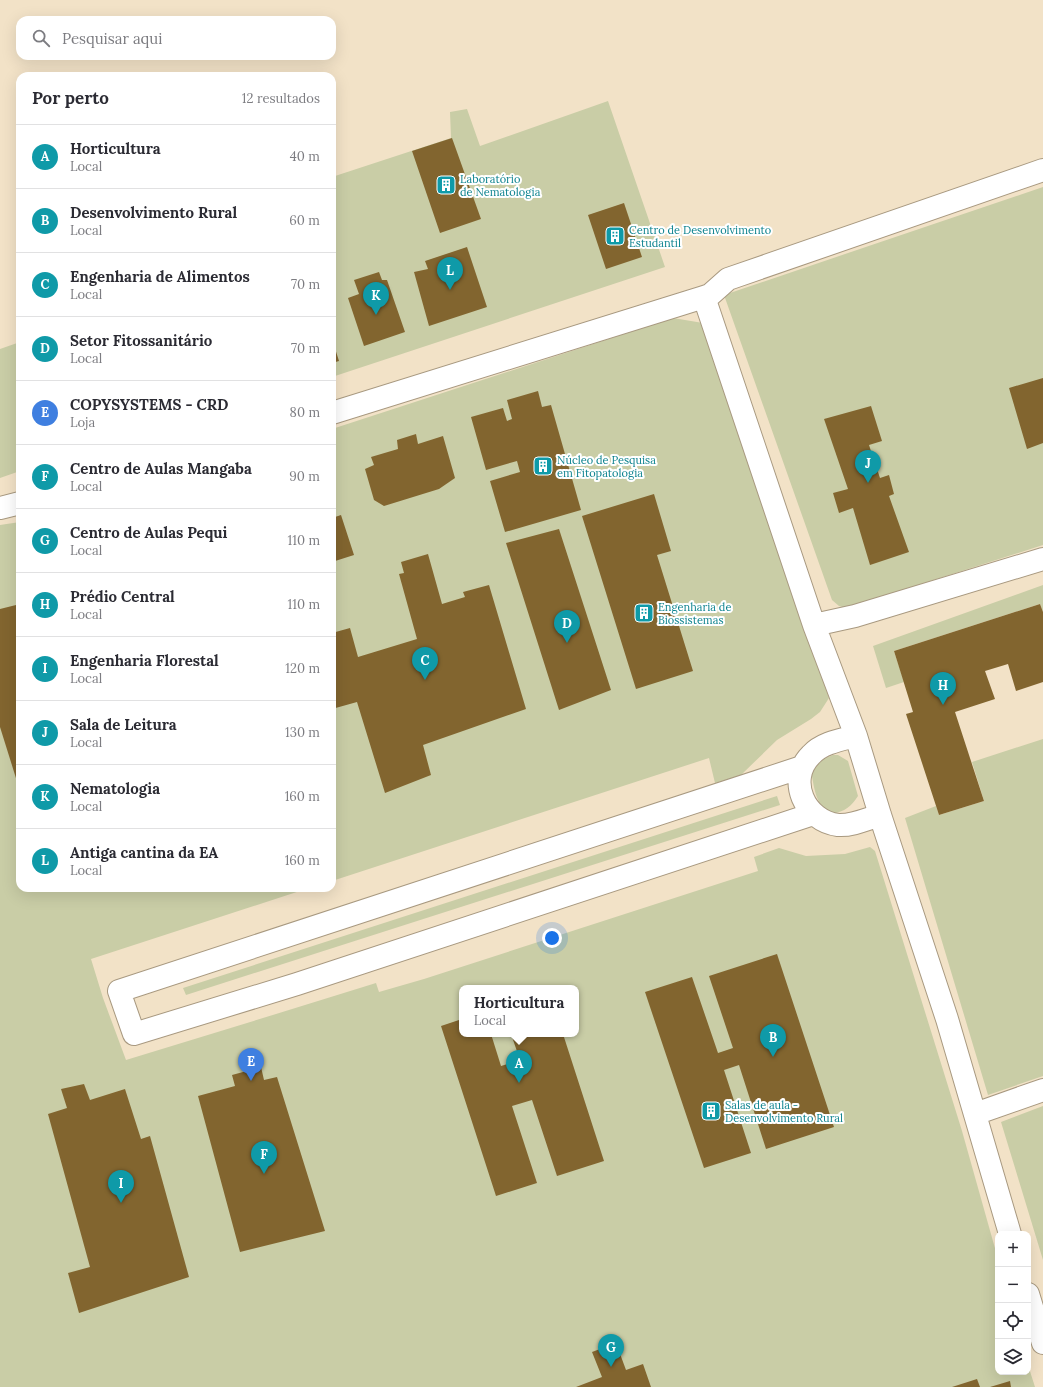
<!DOCTYPE html>
<html lang="pt">
<meta charset="utf-8">
<style>
:root{--surface:#fff;--page:#f7f7f7;--text:#2b2b33;--muted:#7c7c81;--line:#e1e1e2;--accent:#2563eb}
body{margin:0;font-family:Lora,serif;background:var(--page);color:var(--text)}
.controls{position:absolute;right:12px;bottom:12px;display:grid;overflow:hidden;border-radius:8px;box-shadow:0 4px 16px #0002}
.controls button{width:36px;height:36px;display:grid;place-items:center;padding:0;border:0;border-bottom:1px solid var(--line);background:var(--surface);color:var(--text);font:20px sans-serif}
.you{position:absolute;left:552px;top:938px;width:14px;height:14px;margin:-10px;border:3px solid #fff;border-radius:50%;background:#1a73e8;box-shadow:0 0 0 6px #1a73e833}
.badge{display:grid;place-items:center;width:26px;height:26px;border-radius:50%;background:var(--accent);color:#fff;font-size:13px;font-weight:700}
.pin{position:absolute;translate:-50% -33px;filter:drop-shadow(0 1px 2px #0008)}
.pin::after{content:'';position:absolute;top:21px;width:14px;height:12px;background:inherit;clip-path:polygon(0 0,100% 0,50% 100%)}
.popup{position:absolute;left:459px;top:985px;width:120px;height:52px;box-sizing:border-box;display:grid;place-content:center;border-radius:8px;background:var(--surface);filter:drop-shadow(0 1px 3px #0005);font-size:13px;white-space:nowrap;color:var(--muted)}
.popup b{font-size:15px;color:var(--text)}
.popup::after{content:'';position:absolute;left:50%;top:100%;margin-left:-8px;border:8px solid transparent;border-top-color:var(--surface)}
.list{margin:0;padding:0;list-style:none}
h2{display:flex;justify-content:space-between;align-items:center;height:52px;margin:0;padding:0 16px;font-size:17px}
h2 small{font-size:13px;font-weight:400;color:var(--muted)}
.list li{display:grid;grid-template-columns:26px 1fr auto;gap:12px;align-items:center;box-sizing:border-box;height:64px;padding:0 16px;border-top:1px solid var(--line)}
.list b{display:block;font-size:15px;white-space:nowrap}
.list p{margin:0;font-size:13px;white-space:nowrap;color:var(--muted)}
.list em{font-size:13px;font-style:normal;color:var(--muted)}
.icon{flex:none;width:22px;height:22px;fill:none;stroke:currentColor;stroke-width:2;stroke-linecap:round;stroke-linejoin:round}
.map{position:relative;flex:none;width:1043px;height:1387px;overflow:hidden}
.search{position:absolute;background:var(--surface);box-shadow:0 4px 16px #0002;left:16px;top:16px;width:320px;height:44px;display:flex;align-items:center;gap:10px;box-sizing:border-box;padding:0 14px;border-radius:12px;color:var(--muted);font-size:15px}
.panel{position:absolute;background:var(--surface);box-shadow:0 4px 16px #0002;left:16px;top:72px;width:320px;height:820px;border-radius:12px}
.map>svg:first-child{display:block}
.green{fill:#c9cda6;fill-rule:evenodd}
.building{fill:#82652f}
.lines{fill:none;stroke-linecap:round;stroke-linejoin:round}
.minor-casing{stroke:#a89980;stroke-width:24}
.minor{stroke:#fff;stroke-width:22}
.labels{text-anchor:middle;dominant-baseline:central;stroke-width:4;stroke-linejoin:round;paint-order:stroke}
.culture-label{font-size:11px;fill:#0d838f;stroke:#fff;text-anchor:start}
</style>
<div class="map">
<svg width="1043" height="1387" viewBox="0 0 1043 1387">
<rect width="100%" height="100%" fill="#f2e2c7"/>
<path class="green" d="M608,101L665,267L332,377V177L451,138L450,112L467,109L480,146Z
M1043,187V545L846,608L839,606L832,600L724,295Z
M673,318L703,323L829,698L820,712L811,719L777,740L740,776L715,783L709,758L332,881V429Z
M20,342V471L0,478V349Z
M20,522V888H309L91,959L103,998L126,1060L276,1014L376,983L379,992L424,979L758,871L754,857L779,848L806,856L845,854L870,847L875,851L962,1131L998,1259V1372H1028V1365L1035,1387H0V525ZM462,988H576V1034H462Z
M1043,585V612L1040,604L894,651L904,682L886,688L873,646Z
M1043,739V1076L988,1095L905,818L936,806L939,815L984,801L972,762Z
M833,755H838L848,761L858,796C851,807 845,811 832,814C815,805 815,790 811,772L819,761Z
M777,796L780,805L186,995L183,988Z
M1043,1106V1260L1001,1122Z"/>
<path class="building" d="M452,138L481,219L440,233L412,151Z
M624,203L642,257L606,269L588,215Z
M467,247L487,307L429,326L414,272L428,269L425,261Z
M379,272L382,280H387L405,332L364,346L348,298L359,294L354,280Z
M332,339L339,361L332,363Z
M1043,378V443L1027,449L1009,388Z
M538,391L542,407L551,405L581,510L505,532L490,481L520,472L517,461L486,470L471,417L503,408L507,421L512,419L507,400Z
M871,406L882,441L869,445L880,478L889,475L894,494L889,496L909,552L870,565L853,508L839,513L833,493L848,489L824,419Z
M416,434L418,444L443,436L455,478L439,489L384,506L374,500L365,469L374,465L371,457L398,449L397,440Z
M654,494L671,551L657,555L693,671L636,689L582,516Z
M341,515L354,555L332,562V518Z
M559,529L611,690L559,710L506,543Z
M428,554L442,604L465,597L463,592L489,585L526,709L423,745L431,775L385,793L357,702L332,709V633L350,628L358,657L417,639L399,574L404,573L401,562Z
M20,604V791L0,727V609Z
M1040,604L1043,612V682L1016,691L1008,664L985,671L995,699L955,712L984,801L939,815L906,714L913,712L894,651Z
M777,954L834,1127L766,1149L739,1065L724,1070L751,1153L704,1168L645,992L692,977L718,1053L733,1048L709,976Z
M462,1019V1034H491L501,1066L520,1060L511,1034H563L604,1161L557,1176L532,1100L512,1106L537,1183L496,1196L441,1026Z
M261,1067L264,1080L277,1077L325,1231L240,1252L198,1096L235,1086L232,1075Z
M84,1084L90,1100L125,1089L141,1139L150,1136L189,1277L79,1313L68,1273L90,1267L48,1114L67,1108L61,1089Z
M616,1343L626,1370L643,1364L651,1387H576L602,1377L592,1352Z
M977,1379L980,1387H952Z
M1010,1381L1011,1387H990Z"/>
<g class="lines">
<defs>
<path id="minor" d="M704,297L814,625L856,736L880,815L947,1019L1010,1234
M332,413L704,297L710,295L728,279L1043,170
M0,508L20,503
M814,625L855,616L1043,559
M856,736C840,740 822,743 811,755C786,780 805,821 838,825C852,826 867,819 880,815
M802,767L119,991L134,1034L297,984L813,814
M975,1114L1043,1090
M1028,1294L1043,1343"/>
</defs>
<use href="#minor" class="minor-casing"/>
<use href="#minor" class="minor"/>
</g>
<defs>
<symbol id="building-square" viewBox="-11 -11 22 22"><rect x="-9" y="-9" width="18" height="18" rx="4" fill="#0f9aa8" stroke="#fff"/><path d="M-4-6H4V6H1V3H-1V6H-4ZM-2.5-4.3h1.7v1.8h-1.7ZM.8-4.3h1.7v1.8H.8ZM-2.5-1h1.7V.8h-1.7ZM.8-1h1.7V.8H.8Z" fill="#fff"/></symbol>
</defs>
<g fill-rule="evenodd">
<use href="#building-square" x="435" y="174" width="22" height="22"/>
<use href="#building-square" x="604" y="225" width="22" height="22"/>
<use href="#building-square" x="532" y="455" width="22" height="22"/>
<use href="#building-square" x="633" y="602" width="22" height="22"/>
<use href="#building-square" x="700" y="1100" width="22" height="22"/>
</g>
<g class="labels">
<g class="culture-label">
<text x="460" y="179">Laboratório<tspan x="460" dy="13">de Nematologia</tspan></text>
<text x="629" y="230">Centro de Desenvolvimento<tspan x="629" dy="13">Estudantil</tspan></text>
<text x="557" y="460">Núcleo de Pesquisa<tspan x="557" dy="13">em Fitopatologia</tspan></text>
<text x="658" y="607">Engenharia de<tspan x="658" dy="13">Biossistemas</tspan></text>
<text x="725" y="1105">Salas de aula -<tspan x="725" dy="13">Desenvolvimento Rural</tspan></text>
</g>
</g>
</svg>
<div class="controls">
<button>+</button>
<button>−</button>
<button><svg class="icon" aria-label="locate" viewBox="0 0 24 24"><circle cx="12" cy="12" r="6"/><path d="M12 2v4M12 18v4M2 12h4M18 12h4"/></svg></button>
<button><svg class="icon" aria-label="layers" viewBox="0 0 24 24"><path d="M12 4l9 5-9 5-9-5zM3 14l9 5 9-5"/></svg></button>
</div>
<div class="you"></div>
<div class="pin badge" style="left:519px;top:1083px;background:#0f9aa8">A</div>
<div class="popup"><b>Horticultura</b>Local</div>
<div class="pin badge" style="left:773px;top:1057px;background:#0f9aa8">B</div>
<div class="pin badge" style="left:425px;top:680px;background:#0f9aa8">C</div>
<div class="pin badge" style="left:567px;top:643px;background:#0f9aa8">D</div>
<div class="pin badge" style="left:251px;top:1081px;background:#3f7fe0">E</div>
<div class="pin badge" style="left:264px;top:1174px;background:#0f9aa8">F</div>
<div class="pin badge" style="left:611px;top:1367px;background:#0f9aa8">G</div>
<div class="pin badge" style="left:943px;top:705px;background:#0f9aa8">H</div>
<div class="pin badge" style="left:121px;top:1203px;background:#0f9aa8">I</div>
<div class="pin badge" style="left:868px;top:483px;background:#0f9aa8">J</div>
<div class="pin badge" style="left:376px;top:315px;background:#0f9aa8">K</div>
<div class="pin badge" style="left:450px;top:290px;background:#0f9aa8">L</div>
<div class="search"><svg class="icon" aria-label="search" viewBox="0 0 24 24"><circle cx="10" cy="10" r="6"/><path d="M15 15l6 6"/></svg>Pesquisar aqui</div>
<section class="panel">
<h2>Por perto<small>12 resultados</small></h2>
<ul class="list">
<li><span class="badge" style="background:#0f9aa8">A</span><div><b>Horticultura</b><p>Local</p></div><em>40 m</em></li>
<li><span class="badge" style="background:#0f9aa8">B</span><div><b>Desenvolvimento Rural</b><p>Local</p></div><em>60 m</em></li>
<li><span class="badge" style="background:#0f9aa8">C</span><div><b>Engenharia de Alimentos</b><p>Local</p></div><em>70 m</em></li>
<li><span class="badge" style="background:#0f9aa8">D</span><div><b>Setor Fitossanitário</b><p>Local</p></div><em>70 m</em></li>
<li><span class="badge" style="background:#3f7fe0">E</span><div><b>COPYSYSTEMS - CRD</b><p>Loja</p></div><em>80 m</em></li>
<li><span class="badge" style="background:#0f9aa8">F</span><div><b>Centro de Aulas Mangaba</b><p>Local</p></div><em>90 m</em></li>
<li><span class="badge" style="background:#0f9aa8">G</span><div><b>Centro de Aulas Pequi</b><p>Local</p></div><em>110 m</em></li>
<li><span class="badge" style="background:#0f9aa8">H</span><div><b>Prédio Central</b><p>Local</p></div><em>110 m</em></li>
<li><span class="badge" style="background:#0f9aa8">I</span><div><b>Engenharia Florestal</b><p>Local</p></div><em>120 m</em></li>
<li><span class="badge" style="background:#0f9aa8">J</span><div><b>Sala de Leitura</b><p>Local</p></div><em>130 m</em></li>
<li><span class="badge" style="background:#0f9aa8">K</span><div><b>Nematologia</b><p>Local</p></div><em>160 m</em></li>
<li><span class="badge" style="background:#0f9aa8">L</span><div><b>Antiga cantina da EA</b><p>Local</p></div><em>160 m</em></li>
</ul>
</section>
</div>
